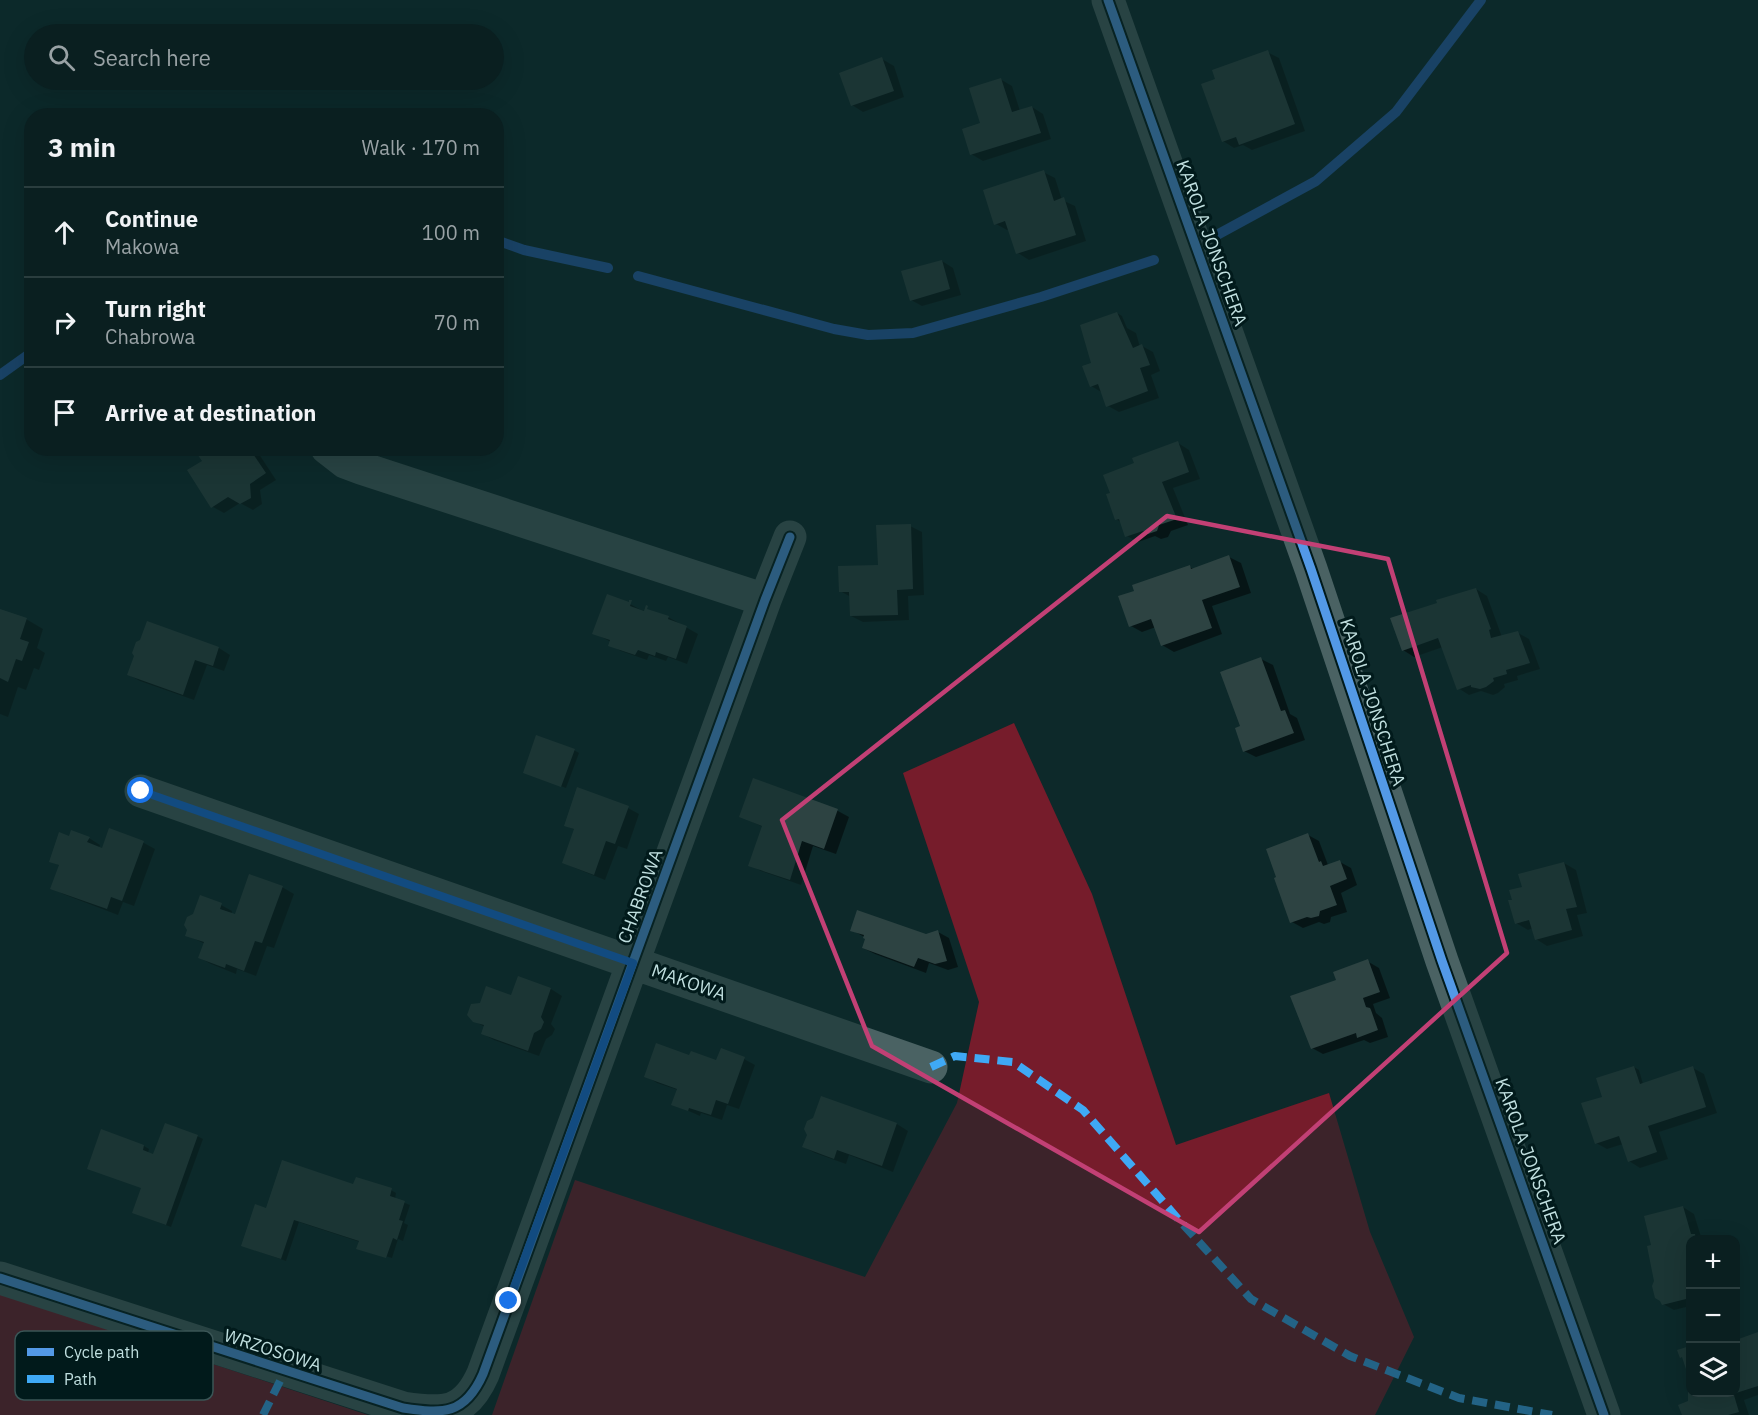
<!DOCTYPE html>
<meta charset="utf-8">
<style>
:root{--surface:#0a1f20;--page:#182c2d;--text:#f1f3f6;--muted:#99a2a5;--line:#2a3d3e}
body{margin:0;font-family:"IBM Plex Sans",sans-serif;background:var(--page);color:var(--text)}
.controls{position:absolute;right:18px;bottom:18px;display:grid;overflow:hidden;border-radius:12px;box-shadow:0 6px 24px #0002}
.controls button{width:54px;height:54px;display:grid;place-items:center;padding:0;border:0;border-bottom:2px solid var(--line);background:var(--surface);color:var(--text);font:30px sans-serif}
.stop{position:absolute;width:18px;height:18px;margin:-14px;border:4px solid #1a73e8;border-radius:50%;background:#fff}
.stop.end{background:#1a73e8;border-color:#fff;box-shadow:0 2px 6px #0008}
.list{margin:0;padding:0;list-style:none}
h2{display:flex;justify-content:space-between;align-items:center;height:78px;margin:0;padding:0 24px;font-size:26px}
h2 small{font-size:20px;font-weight:400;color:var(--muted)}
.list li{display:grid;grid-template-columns:39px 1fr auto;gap:18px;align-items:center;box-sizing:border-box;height:90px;padding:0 24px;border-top:2px solid var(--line)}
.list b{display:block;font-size:22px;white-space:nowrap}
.list p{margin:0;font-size:20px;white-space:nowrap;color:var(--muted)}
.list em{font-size:20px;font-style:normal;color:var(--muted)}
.icon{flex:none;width:33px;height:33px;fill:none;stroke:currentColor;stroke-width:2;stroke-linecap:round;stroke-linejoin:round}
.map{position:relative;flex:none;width:1758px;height:1415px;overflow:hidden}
.search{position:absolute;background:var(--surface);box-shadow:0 6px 24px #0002;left:24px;top:24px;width:480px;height:66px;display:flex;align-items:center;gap:15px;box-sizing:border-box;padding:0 21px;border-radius:33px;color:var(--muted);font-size:22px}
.panel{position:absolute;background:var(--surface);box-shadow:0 6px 24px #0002;left:24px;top:108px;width:480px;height:348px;border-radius:24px}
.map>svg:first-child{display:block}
.green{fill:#761c2b}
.shadow{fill:#0007}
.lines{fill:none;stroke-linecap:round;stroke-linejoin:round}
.stream{stroke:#2860ad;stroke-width:10}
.building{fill:#2d4342}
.minor{stroke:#4a6263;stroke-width:33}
.quiet{stroke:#3fa9f5;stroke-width:8;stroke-dasharray:15 8;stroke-linecap:butt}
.cycleway-casing{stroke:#011a1b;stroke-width:13}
.cycleway{stroke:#5399e6;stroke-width:9}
.route{stroke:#1a73e8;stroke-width:8}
.marked{fill:none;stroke:#c24075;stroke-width:4.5;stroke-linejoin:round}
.labels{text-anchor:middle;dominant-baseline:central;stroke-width:6;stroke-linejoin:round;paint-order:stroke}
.street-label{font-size:18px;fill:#c0dfdf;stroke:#011a1b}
.key{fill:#011a1b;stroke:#3a5556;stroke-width:1.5}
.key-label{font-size:16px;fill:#c0dfdf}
</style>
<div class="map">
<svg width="1758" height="1415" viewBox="0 0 1758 1415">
<rect width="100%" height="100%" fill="#0d292a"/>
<path class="green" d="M1014,723L1092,894L1176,1145L1329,1093L1370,1232L1414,1337L1375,1415H492L575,1180L865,1277L957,1103L979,1002L903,773Z
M0,1294L368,1415H0Z"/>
<path class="shadow" d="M1267,52L1279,58L1305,131L1252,150L1243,145L1234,148L1223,141L1217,80Z
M882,59L894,66L904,97L863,112L852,105Z
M1000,79L1012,86L1020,111L1032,107L1043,114L1051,139L983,161L971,154Z
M1043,172L1055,178L1062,200L1075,206L1086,241L1029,260L1018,253L1010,229L1007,230L996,224Z
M942,261L953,268L961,295L922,306L911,300Z
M1117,313L1122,316L1127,328L1136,333L1140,347L1142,346L1153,352L1160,371L1151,375L1159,398L1119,412L1108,406L1103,393L1091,386L1093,364Z
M1178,443L1189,450L1200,479L1173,488L1188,525L1171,531L1168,537L1161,539L1155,536L1138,542L1127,536L1122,523L1116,519L1111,493L1136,464Z
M195,448H255L276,480L260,490L262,504L253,510L240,503L224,513L213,507L204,461Z
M910,526L922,532L924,595L908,596L909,620L863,622L851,616V597L840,591L879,567Z
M1229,557L1241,563L1251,593L1212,606L1222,634L1174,652L1162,645L1156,627L1142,632L1131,626L1136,591L1189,567L1194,569Z
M1476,589L1487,596L1502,637L1518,633L1529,639L1540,669L1517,676L1518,680L1504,684L1505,687L1498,693L1493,695L1481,691L1469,695L1458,688L1443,647L1414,657L1403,650L1438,604Z
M630,604L641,610L668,617L698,634L687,664L668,657L666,661L649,655L647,660L621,651L610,645L611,642L594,633Z
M0,610L26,619L43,629L37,648L45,653L39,670L34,668L26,690L18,687L8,717L0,714Z
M148,623L219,648L230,655L224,671L207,665L194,700L140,681L129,675Z
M1261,659L1273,665L1290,714L1297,718L1305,740L1256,757L1244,751L1242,727Z
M574,750L579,753L566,788L530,775Z
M754,780L838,811L849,817L836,854L813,846L801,885L761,871L750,865L763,827L740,816Z
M628,808L639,814L627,849L618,846L605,880L575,868L563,862L575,830L565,825Z
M110,830L144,843L155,849L134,906L123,902L118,915L63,894L52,888L60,866L51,861L70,838H89L100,845L99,848L102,849Z
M1308,835L1319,841L1328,865L1340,862L1351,868L1357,885L1341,893L1347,912L1331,917L1330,922L1324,924L1319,922L1303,928L1292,922Z
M1564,863L1576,870L1587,913L1577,915L1583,936L1547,946L1536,939L1533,928L1528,930L1516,923L1513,901L1524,888Z
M282,887L294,894L274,948L267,946L256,976L237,969L236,974L211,964L200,958L205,944L187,935L221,905L232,911L231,915L236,916Z
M852,930L926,936L938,932L949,938L958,967L948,970L929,963L926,973L875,954L863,948L866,938Z
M1367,961L1379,968L1390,998L1373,1004L1376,1013L1382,1018L1388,1037L1370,1043L1364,1040L1323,1054L1312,1048L1338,981Z
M519,978L551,989L562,996L551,1024L555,1029L552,1035L546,1039L539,1056L494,1040L483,1034L485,1027L474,1021L512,997Z
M690,1057L717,1061L744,1059L755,1065L739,1109L727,1105L722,1120L701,1113L700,1116L673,1104L678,1090L657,1083L646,1076Z
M1634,1067L1639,1070L1643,1084L1693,1068L1704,1074L1717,1113L1659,1132L1668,1159L1640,1168L1629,1161L1623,1144L1607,1149L1596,1143L1604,1097Z
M822,1098L897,1124L908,1131L893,1172L849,1155L846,1164L815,1153L804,1147Z
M102,1131L144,1146L149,1149L148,1153L154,1156L197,1136L203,1139L171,1227L139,1215L143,1188Z
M354,1186L391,1190L396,1193L395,1199L410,1205L404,1223L408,1225L403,1241L398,1239L392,1258L361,1249L360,1242L299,1222L286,1261L243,1246L267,1210Z
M1683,1207L1694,1214L1702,1240H1690V1306L1674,1310L1663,1304L1655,1281L1653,1246Z
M1758,1334V1395L1744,1400L1749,1415H1683L1689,1403V1381H1690V1392H1736V1341Z"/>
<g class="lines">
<path class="stream" d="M1215,236L1316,181L1396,112L1481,0
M496,240L524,250L608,268
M638,276L834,329L868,335L913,333L1041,297L1154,260
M0,375L32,352"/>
</g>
<path class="building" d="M1268,50L1295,124L1239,145L1236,137L1222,142L1201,84L1215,79L1212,70Z
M882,57L894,91L851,106L839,73Z
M1001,78L1012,112L1032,106L1041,133L970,155L962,129L980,123L969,88Z
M1044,170L1054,201L1064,197L1076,235L1016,254L1005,221L994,225L983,190Z
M942,260L950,289L910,301L901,271Z
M1117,312L1133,348L1142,344L1150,365L1140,368L1148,391L1106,407L1098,384L1090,387L1082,366L1091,363L1080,325Z
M1178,441L1189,472L1162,482L1177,519L1159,525L1157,531L1148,534L1143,531L1125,537L1119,519L1115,520L1106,494L1110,493L1103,475L1134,463L1132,458Z
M193,448H249L266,473L250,484L251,498L240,504L228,497L211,508L187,470L202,461Z
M911,524L913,589L897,590L898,615L850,616L849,592H839L838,566L878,565L876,525Z
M1229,555L1240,587L1202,600L1212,628L1161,646L1151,619L1129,627L1118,596L1134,591L1132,585L1190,565L1191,569Z
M1476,588L1491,629L1489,630L1491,638L1518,631L1530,663L1506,670L1507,674L1493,678L1494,681L1486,687L1480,689L1471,687V685L1457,690L1438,638L1402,651L1390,618L1437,603L1436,600Z
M607,594L629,602V600H632L630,606L644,611L646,605L648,606L647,609L669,616L668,619L687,626L676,659L656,652L655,656L638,650L635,655L608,646L610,640L592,634Z
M0,609L27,618L20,639L29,642L22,661L16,659L8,682L0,678Z
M147,621L219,647L213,666L195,660L183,695L127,675L134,656L132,653L136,642L140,640Z
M1261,657L1281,711L1285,710L1294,733L1243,752L1235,728L1240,726L1220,672Z
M536,735L575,749L561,787L523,773Z
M753,778L838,809L824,849L802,841L790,880L748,866L762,826L739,817Z
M577,787L629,806L615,844L606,841L594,875L562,863L574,829L564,826Z
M109,828L144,841L122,901L111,897L107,909L50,889L59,865L49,862L59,832L69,836L71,830L90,837L87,842L102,848Z
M1308,833L1319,862L1321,861L1323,866L1340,860L1347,879L1330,886L1337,905L1320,911L1319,916L1311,918L1307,917L1290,923L1274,878L1276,877L1266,849Z
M1564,862L1577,907L1566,909L1572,930L1535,940L1529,920L1515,924L1508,900H1512L1509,890L1522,887L1518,874Z
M249,874L283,886L262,943L255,941L244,971L226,964L225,968L198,958L204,942L185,936L187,930L184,925L187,917L193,914L200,895L222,903L220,909L235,914Z
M857,910L926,934L938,930L947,961L935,964L918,958L914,967L862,948L865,939L863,938L864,935L850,931Z
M1368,959L1380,992L1363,998L1366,1007L1370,1008L1371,1010L1378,1030L1357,1038L1356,1033L1311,1049L1290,996L1336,980L1333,972Z
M518,976L551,988L541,1017L544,1022L541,1029L534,1033L528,1051L481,1034L484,1025L473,1022L467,1015L471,1004L480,1003L486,986L511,995Z
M656,1043L689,1055L691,1051L716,1060L721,1048L745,1057L728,1104L716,1100L711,1115L689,1108L688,1111L671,1105L677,1089L644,1077Z
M1634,1066L1640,1084L1693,1066L1706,1107L1648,1126L1657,1152L1628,1162L1619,1136L1595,1144L1581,1103L1602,1097L1596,1078Z
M821,1096L897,1123L882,1166L837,1150L834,1159L802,1147L807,1135L804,1129L807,1121L813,1118Z
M165,1123L198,1135L166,1225L132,1213L141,1188L87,1169L101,1129L144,1145L143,1150L153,1154Z
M282,1160L353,1184L356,1177L392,1188L390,1196L405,1201L399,1220L403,1221L397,1240L393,1238L386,1258L356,1249L359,1241L294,1220L281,1259L241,1246L255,1204L266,1208Z
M1683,1206L1691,1234H1695L1696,1239H1690V1298L1662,1305L1660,1301L1655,1298L1652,1286L1654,1281L1647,1246L1651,1245L1644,1216Z
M1758,1332V1386L1736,1393V1340Z
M1690,1346V1392H1733L1739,1412L1728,1415H1682L1678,1405L1688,1401V1380L1689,1378L1682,1357L1680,1358L1677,1350Z"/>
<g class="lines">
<path class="minor" d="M1108,0L1311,569L1442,961L1604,1415
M327,448L345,462L361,468L765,600
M141,791L931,1067
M0,1278L403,1408C443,1414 465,1415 483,1374L765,600L790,537"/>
<path class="quiet" d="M931,1067L955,1056L1013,1062L1083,1110L1179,1220L1251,1299L1350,1356L1459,1398L1552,1415
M263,1415L285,1371"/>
<defs>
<path id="cycleway" d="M1108,0L1311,569L1442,961L1604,1415
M0,1278L403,1408C443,1414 465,1415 483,1374L765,600L790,537"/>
</defs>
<use href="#cycleway" class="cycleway-casing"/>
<use href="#cycleway" class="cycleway"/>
</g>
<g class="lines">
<path class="route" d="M141,791L633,963L509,1301"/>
</g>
<path d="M0 0H1758V1415H0ZM1167,516L1388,559L1507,953L1199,1232L872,1046L782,820Z" fill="#0d292a" fill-opacity=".55" fill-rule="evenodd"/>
<path class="marked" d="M1167,516L1388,559L1507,953L1199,1232L872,1046L782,820Z"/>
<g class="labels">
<g class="street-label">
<text transform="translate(1212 243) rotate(70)">KAROLA JONSCHERA</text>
<text transform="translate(1373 702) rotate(72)">KAROLA JONSCHERA</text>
<text transform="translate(640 896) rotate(-70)">CHABROWA</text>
<text transform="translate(689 982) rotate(19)">MAKOWA</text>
<text transform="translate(1531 1161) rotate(70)">KAROLA JONSCHERA</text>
<text transform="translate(273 1350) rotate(18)">WRZOSOWA</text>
</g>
</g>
<rect x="15" y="1331" width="198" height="69" rx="9" class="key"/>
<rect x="27" y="1348" width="27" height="8" fill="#5399e6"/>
<rect x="27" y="1375" width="27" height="8" fill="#3fa9f5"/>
<g class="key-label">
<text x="64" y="1358">Cycle path</text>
<text x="64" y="1385">Path</text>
</g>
</svg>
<div class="controls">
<button>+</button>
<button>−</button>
<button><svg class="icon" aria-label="layers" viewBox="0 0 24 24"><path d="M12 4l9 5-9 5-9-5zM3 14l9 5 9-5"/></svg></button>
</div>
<div class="stop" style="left:141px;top:791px"></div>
<div class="stop end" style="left:509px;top:1301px"></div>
<div class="search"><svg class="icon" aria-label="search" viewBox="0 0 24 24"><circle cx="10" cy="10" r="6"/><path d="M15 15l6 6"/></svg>Search here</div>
<section class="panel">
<h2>3 min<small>Walk · 170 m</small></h2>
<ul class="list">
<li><svg class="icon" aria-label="ahead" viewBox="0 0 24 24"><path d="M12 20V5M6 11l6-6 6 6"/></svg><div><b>Continue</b><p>Makowa</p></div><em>100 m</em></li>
<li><svg class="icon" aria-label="right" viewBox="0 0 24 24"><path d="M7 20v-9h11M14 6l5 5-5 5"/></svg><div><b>Turn right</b><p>Chabrowa</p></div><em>70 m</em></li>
<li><svg class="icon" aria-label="arrive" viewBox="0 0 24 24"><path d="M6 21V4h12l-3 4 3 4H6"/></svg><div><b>Arrive at destination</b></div></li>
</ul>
</section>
</div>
